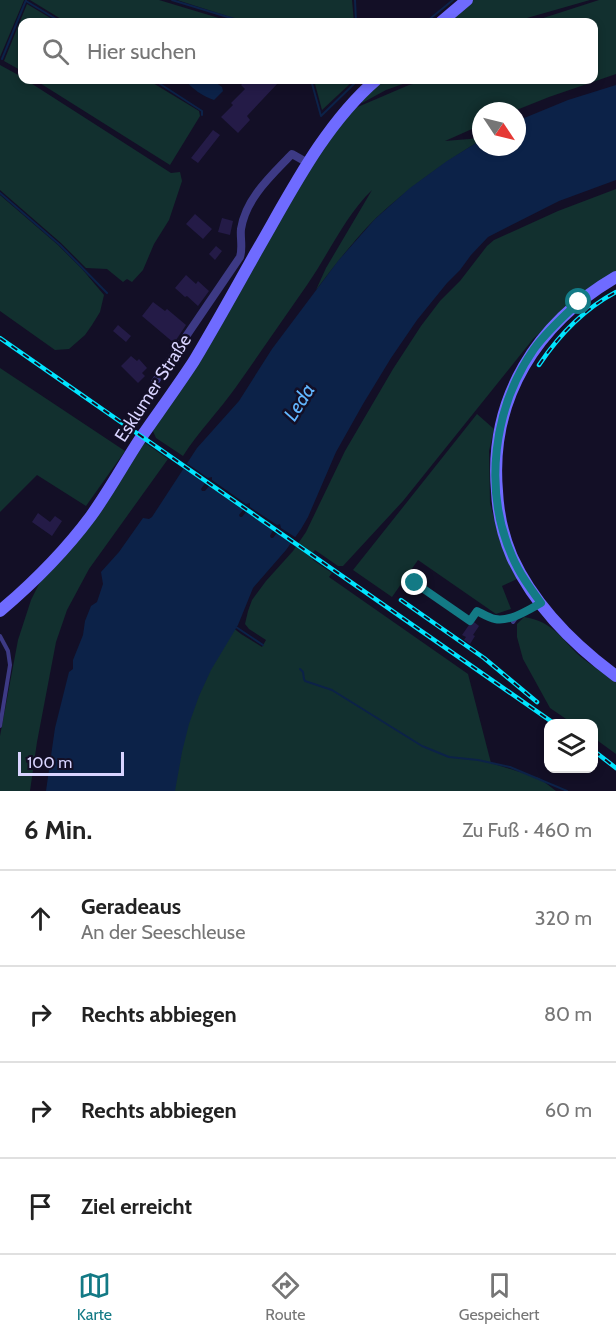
<!DOCTYPE html>
<html lang="de">
<meta charset="utf-8">
<style>
:root{--surface:#fff;--page:#f6f6f6;--text:#222;--muted:#767676;--line:#e0e0e0;--accent:#137a85}
body{margin:0;font-family:Cabin,sans-serif;background:var(--page);color:var(--text)}
.controls{position:absolute;right:18px;bottom:18px;display:grid;overflow:hidden;border-radius:12px;box-shadow:0 3px 9px #0003}
.controls button{width:54px;height:54px;display:grid;place-items:center;padding:0;border:0;border-bottom:2px solid var(--line);background:var(--surface);color:var(--text);font:30px sans-serif}
.compass{position:absolute;left:472px;top:102px;width:54px;height:54px;border-radius:50%;background:var(--surface);box-shadow:0 3px 9px #0003;rotate:125deg}
.scale{position:absolute;left:18px;bottom:15px;width:106px;box-sizing:border-box;padding-left:6px;border:3px solid #d9d4ff;border-top:0;font-size:16px;line-height:21px;white-space:nowrap;color:#d9d4ff;-webkit-text-stroke:4px #130f26;paint-order:stroke}
.stop{position:absolute;width:18px;height:18px;margin:-14px;border:4px solid #137a85;border-radius:50%;background:#fff}
.stop.end{background:#137a85;border-color:#fff;box-shadow:0 2px 6px #0008}
.list{margin:0;padding:0;list-style:none}
h2{display:flex;justify-content:space-between;align-items:center;height:78px;margin:0;padding:0 24px;font-size:26px}
h2 small{font-size:20px;font-weight:400;color:var(--muted)}
.list li{display:grid;grid-template-columns:39px 1fr auto;gap:18px;align-items:center;box-sizing:border-box;height:96px;padding:0 24px;border-top:2px solid var(--line)}
.list b{display:block;font-size:22px;white-space:nowrap}
.list p{margin:0;font-size:20px;white-space:nowrap;color:var(--muted)}
.list em{font-size:20px;font-style:normal;color:var(--muted)}
.icon{flex:none;width:33px;height:33px;fill:none;stroke:currentColor;stroke-width:2;stroke-linecap:round;stroke-linejoin:round}
.map{position:relative;flex:none;width:616px;height:791px;overflow:hidden}
.search{position:absolute;background:var(--surface);box-shadow:0 3px 9px #0003;left:18px;right:18px;top:18px;height:66px;display:flex;align-items:center;gap:15px;box-sizing:border-box;padding:0 21px;border-radius:12px;color:var(--muted);font-size:22px}
.sheet{height:462px;background:var(--surface)}
nav{display:flex;justify-content:space-around;align-items:center;box-sizing:border-box;height:84px;border-top:2px solid var(--line);background:var(--surface);font-size:16px;color:var(--muted)}
nav a{display:grid;justify-items:center;gap:3px}
nav .on{color:var(--accent)}
.map>svg:first-child{display:block}
.green{fill:#12302f}
.water{fill:#0c2248}
.pier{fill:#130f26}
.lines{fill:none;stroke-linecap:round;stroke-linejoin:round}
.stream{stroke:#0c2248;stroke-width:2}
.building{fill:#241b47}
.lane{stroke:#3d3a85;stroke-width:4}
.street{stroke:#3d3a85;stroke-width:8}
.secondary{stroke:#6f6bff;stroke-width:12}
.rail-casing{stroke:#00e5ff;stroke-width:4.5}
.rail{stroke:#130f26;stroke-width:2;stroke-dasharray:7;stroke-linecap:butt}
.route{stroke:#137a85;stroke-width:8}
.labels{text-anchor:middle;dominant-baseline:central;stroke-width:5;stroke-linejoin:round;paint-order:stroke}
.street-label{font-size:18px;fill:#d9d4ff;stroke:#130f26}
.water-label{font-size:20px;font-style:italic;fill:#62b6ff;stroke:#130f26}
</style>
<div class="map">
<svg width="616" height="791" viewBox="0 0 616 791">
<rect width="100%" height="100%" fill="#130f26"/>
<path class="green" d="M0,0H24L0,57Z
M30,0H159L232,22H66Z
M177,0H352L354,22H246Z
M473,0H590L513,22H450L452,19Z
M599,0H616V74L549,97L514,111H481V125L445,141L481,138V140C443,163 408,188 376,218C354,240 335,265 316,290L326,268L372,190C345,216 328,255 307,285C283,319 260,353 236,387C219,411 199,431 183,456L156,438L152,429L319,154L353,109L409,85L429,80H594V22H531Z
M27,4L57,22H22V71L4,61Z
M0,65L22,77V80H26L171,173L180,172L182,181L169,220L154,244L143,270L132,282L127,279L123,282L107,269L86,268L61,243L0,190Z
M35,80H148L199,111L200,116L170,165Z
M314,80H354L322,110Z
M382,80H414L386,90L362,103L361,100Z
M616,189V277L576,299L533,339L403,501L343,566H338L315,550L311,555L313,560L332,573L329,577L468,674L491,763L539,778L556,791H164L168,766L227,623L241,634L262,647L266,640L249,629L245,624L248,611L252,600L266,581L293,551L306,532L345,451L393,369L421,326L440,301L460,281L487,246L494,240L558,211Z
M0,195L58,245L82,269L104,295L100,312L92,325L85,335L69,349L55,350L0,311Z
M0,368L125,451L86,506L37,475L0,512Z
M477,414L494,429L489,451L490,503L501,545L517,579L502,586L511,609L496,614L418,560L392,597L353,570Z
M144,442L168,459L89,569L67,610L56,642L37,742L30,791H0V736L18,640L31,600L42,578Z
M524,617C553,621 561,639 581,657C592,666 605,674 616,682V754L594,738V724L572,723L550,708L523,659L517,637V624Z"/>
<path class="water" d="M185,80H212L222,87L223,91L214,100C204,97 191,88 185,80Z
M616,85V180L559,201L488,237L471,255L460,270L447,283L417,320L391,358L363,404L336,452L308,517L301,529L286,550L253,588L238,625L211,670L199,696L189,724L182,752L175,791H46L55,728L69,672L73,669V660L83,635L85,621L91,606L97,602L103,584L101,572L119,552L143,518L149,519L152,517L197,448L239,401L272,349L338,261L375,219L410,188L447,161L481,140V147H517V121L568,100Z"/>
<path class="pier" d="M185,462L208,478L212,477V480L246,504L250,503V507L277,525L280,524L281,528L298,539L294,545L277,533L273,538H271L270,536L273,530L246,512L242,517H240L239,515L243,510L209,486L205,491H202L201,489L205,483L181,467Z"/>
<g class="lines">
<path class="stream" d="M172,0L244,22
M355,0L356,22
M26,1L61,22
M426,22L453,0
M2,59L26,0
M154,80L202,111V115
M311,80L321,116L358,80
M0,193L60,245L107,293
M236,627L263,645
M300,669L303,672L304,679L305,681L332,690L422,746L449,757L478,760L510,767L567,791"/>
</g>
<path class="building" d="M246,80H274L278,83L247,116L250,120L238,133L221,117L233,105L231,103L245,89L241,85Z
M213,130L220,135L198,163L191,158Z
M195,214L212,229L203,239L186,224Z
M222,218L233,221L230,235L218,232Z
M216,246L222,251L215,260L209,254Z
M186,275L196,284L198,281L209,291L198,306L187,296L185,297L175,288Z
M153,302L165,311L167,309L186,325L174,343L142,316Z
M118,325L131,336L126,342L113,331Z
M131,356L137,361L139,359L147,368L142,373L145,376L138,383L121,366Z
M38,513L50,522L55,516L62,521L52,536L32,522Z
M474,622L479,626L473,635L475,636L470,644L464,640L466,637L462,635L469,625L472,624Z"/>
<g class="lines">
<path class="lane" d="M415,583L470,621L477,611C497,621 499,622 519,614
M513,622L519,614L537,605
M0,636L8,651L10,665L0,726"/>
<path class="street" d="M155,382L240,257C243,248 240,238 241,229C246,198 271,176 292,154L308,163"/>
<path class="secondary" d="M441,22L467,0
M616,277C537,323 489,398 497,491C498,513 503,536 512,557C534,605 574,645 616,676
M0,611C33,583 65,551 91,516C109,491 123,465 140,439C158,413 177,387 194,361C215,326 235,290 255,254C290,194 323,126 376,80"/>
<defs>
<path id="rail" d="M0,338L555,724
M539,365C559,335 584,309 616,292
M401,600L484,658L537,702
M594,751L616,768"/>
</defs>
<use href="#rail" class="rail-casing"/>
<use href="#rail" class="rail"/>
</g>
<g class="lines">
<path class="route" d="M415,583L470,621L477,611C483,614 489,618 495,619C510,622 528,610 541,603C530,588 519,573 512,556C483,490 493,408 534,349C547,331 563,317 579,302"/>
</g>
<g class="labels">
<g class="street-label">
<text transform="translate(153 388) rotate(-57)">Esklumer Straße</text>
</g>
<g class="water-label">
<text transform="translate(299 402) rotate(-58)">Leda</text>
</g>
</g>
</svg>
<div class="controls">
<button><svg class="icon" aria-label="layers" viewBox="0 0 24 24"><path d="M12 4l9 5-9 5-9-5zM3 14l9 5 9-5"/></svg></button>
</div>
<svg class="compass" viewBox="-18 -18 36 36"><path d="M0-13l5 13h-10z" fill="#e53935"/><path d="M0 13l5-13h-10z" fill="#767676"/></svg>
<div class="scale">100 m</div>
<div class="stop" style="left:579px;top:302px"></div>
<div class="stop end" style="left:415px;top:583px"></div>
<div class="search"><svg class="icon" aria-label="search" viewBox="0 0 24 24"><circle cx="10" cy="10" r="6"/><path d="M15 15l6 6"/></svg>Hier suchen</div>
</div>
<section class="sheet">
<h2>6 Min.<small>Zu Fuß · 460 m</small></h2>
<ul class="list">
<li><svg class="icon" aria-label="ahead" viewBox="0 0 24 24"><path d="M12 20V5M6 11l6-6 6 6"/></svg><div><b>Geradeaus</b><p>An der Seeschleuse</p></div><em>320 m</em></li>
<li><svg class="icon" aria-label="right" viewBox="0 0 24 24"><path d="M7 20v-9h11M14 6l5 5-5 5"/></svg><div><b>Rechts abbiegen</b></div><em>80 m</em></li>
<li><svg class="icon" aria-label="right" viewBox="0 0 24 24"><path d="M7 20v-9h11M14 6l5 5-5 5"/></svg><div><b>Rechts abbiegen</b></div><em>60 m</em></li>
<li><svg class="icon" aria-label="arrive" viewBox="0 0 24 24"><path d="M6 21V4h12l-3 4 3 4H6"/></svg><div><b>Ziel erreicht</b></div></li>
</ul>
</section>
<nav>
<a class="on"><svg class="icon" aria-label="map" viewBox="0 0 24 24"><path d="M3 6l6-2 6 2 6-2v14l-6 2-6-2-6 2zM9 4v14M15 6v14"/></svg>Karte</a>
<a><svg class="icon" aria-label="directions" viewBox="0 0 24 24"><path d="M12 3l9 9-9 9-9-9zM9 14v-3h6M13 9l2 2-2 2"/></svg>Route</a>
<a><svg class="icon" aria-label="saved" viewBox="0 0 24 24"><path d="M7 4h10v16l-5-4-5 4z"/></svg>Gespeichert</a>
</nav>
